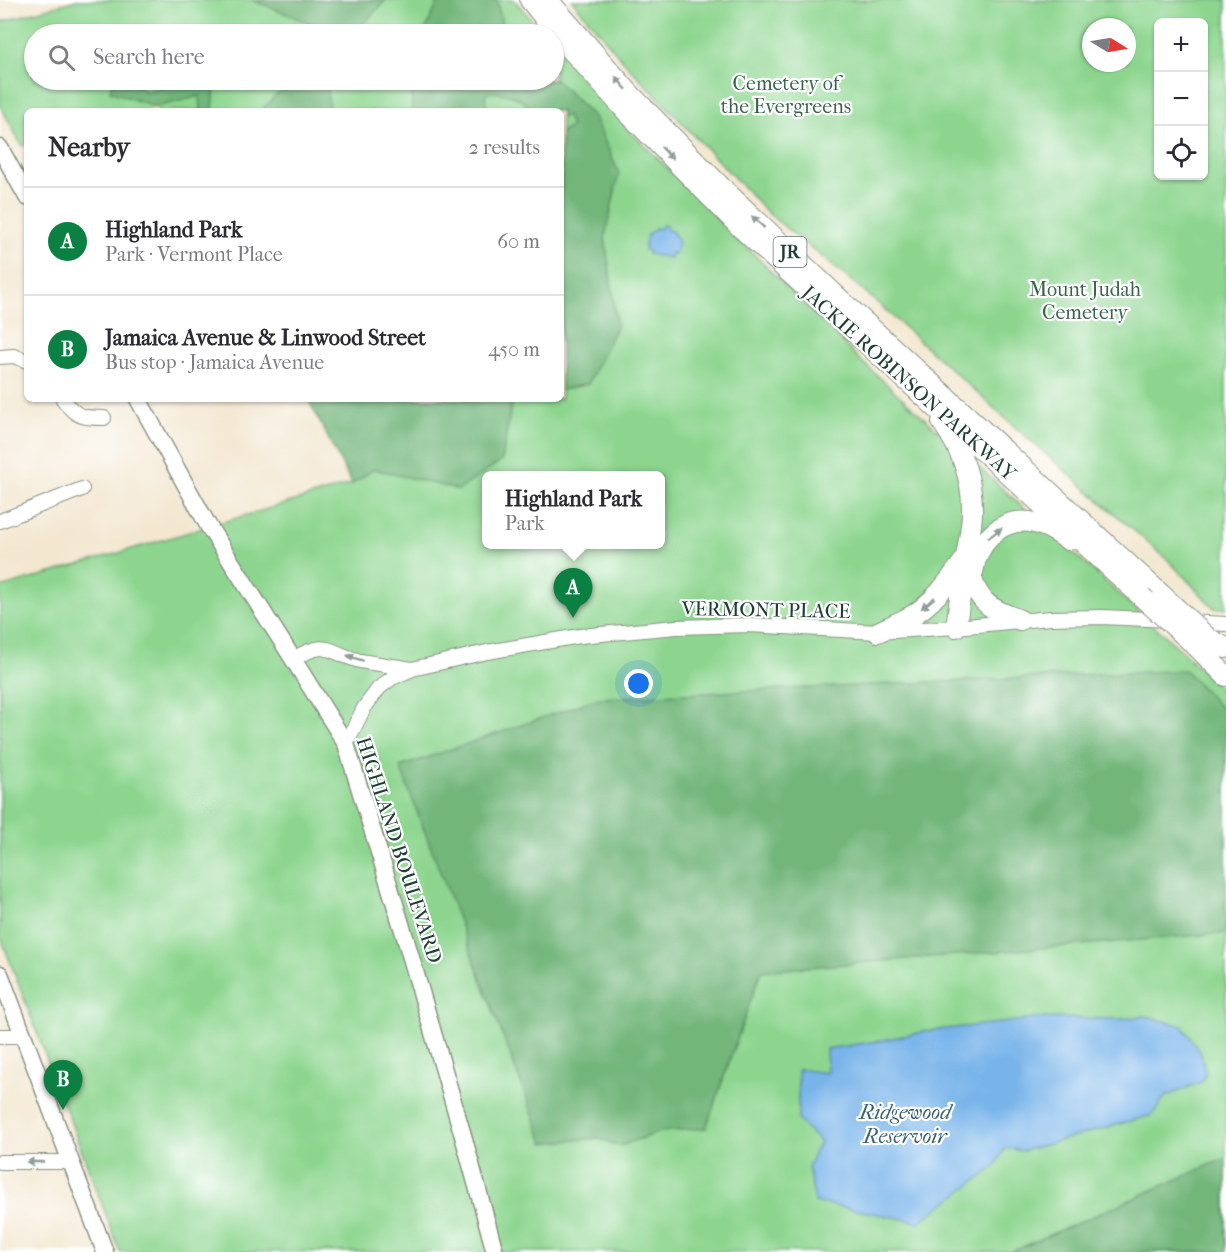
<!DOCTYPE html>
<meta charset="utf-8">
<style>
:root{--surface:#fff;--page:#f7f7f7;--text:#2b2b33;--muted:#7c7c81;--line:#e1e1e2;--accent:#0b8043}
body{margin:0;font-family:"IM FELL French Canon",serif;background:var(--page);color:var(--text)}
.controls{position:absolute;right:18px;top:18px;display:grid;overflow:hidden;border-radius:9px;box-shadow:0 2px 4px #0004}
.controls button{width:54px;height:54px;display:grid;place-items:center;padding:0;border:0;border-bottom:2px solid var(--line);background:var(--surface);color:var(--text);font:30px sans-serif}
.compass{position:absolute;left:1082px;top:18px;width:54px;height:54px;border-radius:50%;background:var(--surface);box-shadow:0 2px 4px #0004;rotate:101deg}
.you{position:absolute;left:639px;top:684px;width:21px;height:21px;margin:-15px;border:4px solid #fff;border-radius:50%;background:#1a73e8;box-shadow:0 0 0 9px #1a73e833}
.badge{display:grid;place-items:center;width:39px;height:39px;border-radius:50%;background:var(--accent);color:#fff;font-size:20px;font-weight:700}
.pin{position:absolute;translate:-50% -50px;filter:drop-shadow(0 2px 3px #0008)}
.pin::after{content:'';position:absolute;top:32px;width:21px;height:18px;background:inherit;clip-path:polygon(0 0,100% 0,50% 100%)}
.popup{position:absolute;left:482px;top:471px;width:183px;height:78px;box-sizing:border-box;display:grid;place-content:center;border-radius:9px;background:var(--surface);filter:drop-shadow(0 2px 4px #0005);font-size:20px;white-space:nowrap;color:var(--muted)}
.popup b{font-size:22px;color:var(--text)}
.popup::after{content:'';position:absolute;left:50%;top:100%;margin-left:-12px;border:12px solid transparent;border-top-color:var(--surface)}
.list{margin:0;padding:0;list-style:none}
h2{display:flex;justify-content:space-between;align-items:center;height:78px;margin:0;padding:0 24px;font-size:26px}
h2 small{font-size:20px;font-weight:400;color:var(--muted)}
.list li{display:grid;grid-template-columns:39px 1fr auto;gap:18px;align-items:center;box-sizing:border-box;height:108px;padding:0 24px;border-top:2px solid var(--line)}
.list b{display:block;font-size:22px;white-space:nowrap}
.list p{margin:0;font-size:20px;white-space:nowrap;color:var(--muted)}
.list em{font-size:20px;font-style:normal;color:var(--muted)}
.icon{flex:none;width:33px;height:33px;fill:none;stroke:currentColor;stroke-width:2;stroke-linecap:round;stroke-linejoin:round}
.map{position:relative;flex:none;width:1226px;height:1252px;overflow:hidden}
.search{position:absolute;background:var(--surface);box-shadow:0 2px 4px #0004;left:24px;top:24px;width:540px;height:66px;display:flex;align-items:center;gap:15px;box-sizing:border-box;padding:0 21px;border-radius:33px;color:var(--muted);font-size:22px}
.panel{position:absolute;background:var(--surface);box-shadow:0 2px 4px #0004;left:24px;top:108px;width:540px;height:294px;border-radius:9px}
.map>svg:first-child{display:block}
.green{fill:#8dd58f;stroke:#568962;stroke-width:1.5;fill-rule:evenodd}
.forest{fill:#72b67a;stroke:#487a57;stroke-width:1.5}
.water{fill:#78b4ea;stroke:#4c788f;stroke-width:1.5}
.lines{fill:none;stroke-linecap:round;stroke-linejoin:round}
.minor-casing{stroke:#899282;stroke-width:16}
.major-casing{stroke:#899282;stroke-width:19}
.highway-casing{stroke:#899282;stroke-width:22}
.minor{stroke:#fff;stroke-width:14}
.major{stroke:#fff;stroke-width:16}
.highway{stroke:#fff;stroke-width:20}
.highway-bridge-casing{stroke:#899282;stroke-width:22;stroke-linecap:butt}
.highway-bridge{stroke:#fff;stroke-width:20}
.oneway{fill:#8f9e9a}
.labels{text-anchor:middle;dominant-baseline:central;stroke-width:4.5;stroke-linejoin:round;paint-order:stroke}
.shield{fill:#fff;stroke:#627771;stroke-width:1.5}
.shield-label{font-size:18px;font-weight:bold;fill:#1f3d34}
.park-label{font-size:20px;fill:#3a634b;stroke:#fff}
.street-label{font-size:20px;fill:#1f3d34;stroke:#fff}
.water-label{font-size:21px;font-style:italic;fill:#3a616b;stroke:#fff}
</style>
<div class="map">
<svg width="1226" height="1252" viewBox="0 0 1226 1252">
<rect width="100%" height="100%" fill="#fff"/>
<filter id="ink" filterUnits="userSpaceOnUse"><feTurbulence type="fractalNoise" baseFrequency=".0167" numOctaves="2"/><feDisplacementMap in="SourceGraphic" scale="12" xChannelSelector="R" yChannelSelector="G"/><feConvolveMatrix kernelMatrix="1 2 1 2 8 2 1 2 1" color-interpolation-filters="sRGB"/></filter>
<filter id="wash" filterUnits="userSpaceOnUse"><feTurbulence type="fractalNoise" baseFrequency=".008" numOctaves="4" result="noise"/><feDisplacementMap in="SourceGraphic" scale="24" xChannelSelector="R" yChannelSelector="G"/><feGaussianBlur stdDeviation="1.35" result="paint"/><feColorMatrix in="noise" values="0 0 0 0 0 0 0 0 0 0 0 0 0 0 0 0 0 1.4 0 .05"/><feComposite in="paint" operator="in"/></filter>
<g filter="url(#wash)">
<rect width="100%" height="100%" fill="#f3e7d0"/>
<path class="green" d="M76,0H514L545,34H34V80H554V44L626,127L859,359L1180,649L1213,681L1226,697V1252H120L0,935V588L352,484L308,399H561V111H158L156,107L143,111H27V145L22,146L0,105V22ZM486,476H660V544H486Z
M572,0H1226V608H1214L1168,560L1016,428L870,296L769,214L624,62ZM1158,22H1204V176H1158ZM1091,27H1127V63H1091Z"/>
<path class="forest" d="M252,0H386L354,34H336Z
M438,0H497L504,34H423L439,1Z
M554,78L594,117L619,173L605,237L617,325L588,384L561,390V133L571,126L567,116L561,117V111H531V108C519,97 503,91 486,93L485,99L488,111H412V80H554Z
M114,80H130L147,92L178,80H191L215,84L213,111H201L200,96L156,107L110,91Z
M327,81L329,111H261L276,95L296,84Z
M308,399H522L512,401L502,460L459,490L374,469L352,484Z
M1185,670L1226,713V933L761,971L706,1128L660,1132L620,1146L598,1138L544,1143L400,767L599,698Z
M1226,1158V1252H1011Z"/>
<path class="water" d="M663,225L666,226L668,231H672L678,240L676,254L671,253L670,258L648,254L649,251L644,250L647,235L656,228L660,229Z
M1146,1016L1182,1026L1200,1051L1206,1074L1201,1082L1165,1097L1152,1115L1023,1151L1005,1148L995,1167L919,1222L815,1202L808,1167L820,1142L798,1120V1069L827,1073L826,1049L878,1041L928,1031L1043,1018L1120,1019Z"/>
</g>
<g filter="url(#ink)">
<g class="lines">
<defs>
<path id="minor" d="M0,357L14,356L27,361
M63,399C75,417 83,418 104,418
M0,521L82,489
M1189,622L1226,624
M293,659C329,638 328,653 360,661C377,664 395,666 412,669
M346,744L364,708L379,688L392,678L412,669L487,652L580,636L676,627L748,625L878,632L956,627L1050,618L1101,617L1170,620
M0,1036H23
M0,1162H71"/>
<path id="major" d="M0,148L27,197
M138,399L209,527L293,659L346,744L405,937L464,1139L495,1252
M0,974L105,1252"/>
<path id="highway" d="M530,0L564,42L627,112L742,229L1142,597
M548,0L631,95L721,187L845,304L1163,596
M942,422C961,449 973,479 972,512C972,527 968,543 966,558C962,581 959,604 956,627
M973,572C977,544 999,518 1030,522C1044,524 1057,532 1068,540
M972,579C981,607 995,610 1020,620
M878,632C888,627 898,623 908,618C932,605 948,583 964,561
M1208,638L1226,648
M1195,645L1226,676"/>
</defs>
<use href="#minor" class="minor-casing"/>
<use href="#major" class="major-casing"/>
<use href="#highway" class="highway-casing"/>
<use href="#minor" class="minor"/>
<use href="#major" class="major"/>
<use href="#highway" class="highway"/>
<defs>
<path id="highway-bridge" d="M1163,596L1208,638
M1142,597L1195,645"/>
</defs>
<use href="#highway-bridge" class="highway-bridge-casing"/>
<use href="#highway-bridge" class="highway-bridge"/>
</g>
<defs><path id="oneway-solid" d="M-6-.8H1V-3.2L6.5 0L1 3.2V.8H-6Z" transform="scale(1.5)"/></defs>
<g class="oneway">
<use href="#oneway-solid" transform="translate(621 83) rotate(-131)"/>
<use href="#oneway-solid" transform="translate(667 153) rotate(46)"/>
<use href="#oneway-solid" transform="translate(758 222) rotate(-137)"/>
<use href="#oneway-solid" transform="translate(995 533) rotate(-37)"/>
<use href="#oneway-solid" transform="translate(928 603) rotate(140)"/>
<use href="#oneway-solid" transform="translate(355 658) rotate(-162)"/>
<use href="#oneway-solid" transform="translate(35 1162) rotate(180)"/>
</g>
</g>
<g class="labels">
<rect class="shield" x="773.5" y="237" width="33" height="30" rx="4.5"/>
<g class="shield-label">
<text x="790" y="252">JR</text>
</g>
<g class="park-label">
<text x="786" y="83">Cemetery of<tspan x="786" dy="23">the Evergreens</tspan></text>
<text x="1085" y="289">Mount Judah<tspan x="1085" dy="23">Cemetery</tspan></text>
</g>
<g class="street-label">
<text transform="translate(909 383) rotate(42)">JACKIE ROBINSON PARKWAY</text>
<text transform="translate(766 610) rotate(1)">VERMONT PLACE</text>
<text transform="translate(399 850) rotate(72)">HIGHLAND BOULEVARD</text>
</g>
<g class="water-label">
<text x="905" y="1112">Ridgewood<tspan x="905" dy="24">Reservoir</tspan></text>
</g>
</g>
</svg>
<div class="controls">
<button>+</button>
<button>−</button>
<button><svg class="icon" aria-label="locate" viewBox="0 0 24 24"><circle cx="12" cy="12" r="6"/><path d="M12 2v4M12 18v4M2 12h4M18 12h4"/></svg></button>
</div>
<svg class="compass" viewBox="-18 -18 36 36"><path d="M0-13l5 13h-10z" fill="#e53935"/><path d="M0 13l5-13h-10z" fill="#7c7c81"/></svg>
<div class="you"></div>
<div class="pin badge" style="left:573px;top:618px">A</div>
<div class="popup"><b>Highland Park</b>Park</div>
<div class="pin badge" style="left:63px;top:1110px">B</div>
<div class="search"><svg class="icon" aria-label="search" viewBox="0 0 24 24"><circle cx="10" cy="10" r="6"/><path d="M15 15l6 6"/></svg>Search here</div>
<section class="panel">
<h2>Nearby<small>2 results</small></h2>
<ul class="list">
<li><span class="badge">A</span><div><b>Highland Park</b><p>Park · Vermont Place</p></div><em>60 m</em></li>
<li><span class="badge">B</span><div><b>Jamaica Avenue &amp; Linwood Street</b><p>Bus stop · Jamaica Avenue</p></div><em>450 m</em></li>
</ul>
</section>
</div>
